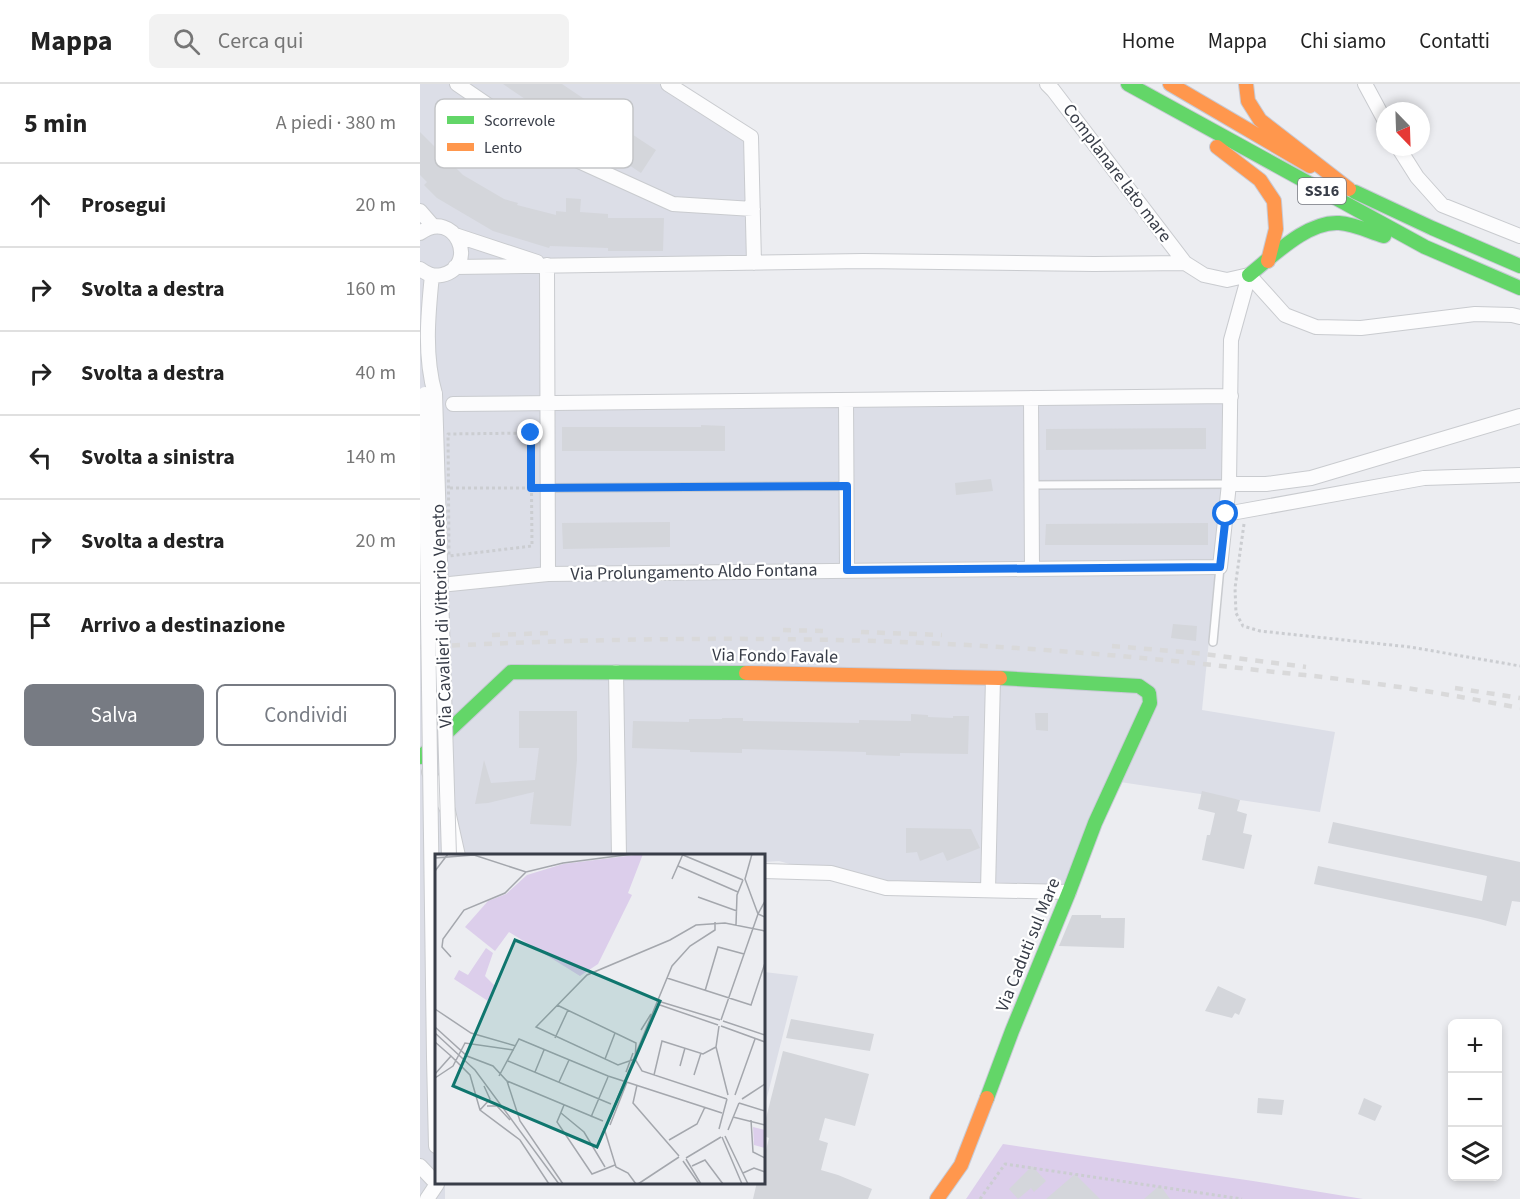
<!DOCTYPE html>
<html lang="it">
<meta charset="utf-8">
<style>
:root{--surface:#fff;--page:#f2f2f2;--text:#222;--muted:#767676;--line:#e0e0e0;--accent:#777b83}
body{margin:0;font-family:"Source Sans 3",sans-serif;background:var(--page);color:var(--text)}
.controls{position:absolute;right:18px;bottom:18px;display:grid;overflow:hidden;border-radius:9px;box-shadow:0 3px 9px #0003}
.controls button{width:54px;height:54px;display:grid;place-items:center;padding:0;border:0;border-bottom:2px solid var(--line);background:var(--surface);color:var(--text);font:30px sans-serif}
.compass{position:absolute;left:956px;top:18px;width:54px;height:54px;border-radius:50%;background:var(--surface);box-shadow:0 3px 9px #0003;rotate:157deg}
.stop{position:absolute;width:18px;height:18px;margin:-14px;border:4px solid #1a73e8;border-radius:50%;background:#fff}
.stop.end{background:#1a73e8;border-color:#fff;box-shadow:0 2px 6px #0008}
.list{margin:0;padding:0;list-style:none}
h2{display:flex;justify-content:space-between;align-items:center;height:78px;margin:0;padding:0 24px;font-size:26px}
h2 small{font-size:20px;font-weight:400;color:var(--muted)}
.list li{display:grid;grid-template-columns:39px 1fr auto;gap:18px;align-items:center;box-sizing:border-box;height:84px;padding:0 24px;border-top:2px solid var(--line)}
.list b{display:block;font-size:22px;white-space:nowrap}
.list em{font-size:20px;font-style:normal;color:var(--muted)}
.actions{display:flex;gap:12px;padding:18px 24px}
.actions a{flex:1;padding:14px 0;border:2px solid var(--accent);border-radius:9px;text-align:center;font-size:21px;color:var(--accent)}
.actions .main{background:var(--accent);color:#fff}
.icon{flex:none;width:33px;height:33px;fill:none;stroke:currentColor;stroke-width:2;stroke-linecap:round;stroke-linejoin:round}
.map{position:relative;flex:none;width:1100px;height:1115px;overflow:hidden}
header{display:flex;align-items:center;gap:36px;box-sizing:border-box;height:84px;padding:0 30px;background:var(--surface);border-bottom:2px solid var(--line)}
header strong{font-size:28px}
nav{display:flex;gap:33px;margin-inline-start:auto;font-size:21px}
.search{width:420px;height:54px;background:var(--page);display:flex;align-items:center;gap:15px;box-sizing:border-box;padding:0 21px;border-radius:9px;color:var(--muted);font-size:22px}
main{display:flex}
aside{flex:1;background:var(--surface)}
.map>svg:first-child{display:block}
.residential{fill:#dcdee7}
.green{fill:#dcceeb}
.building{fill:#d4d6db}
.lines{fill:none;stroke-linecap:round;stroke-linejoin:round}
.lane-casing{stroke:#c9cbcf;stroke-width:10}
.street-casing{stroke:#c9cbcf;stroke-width:16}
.fast-casing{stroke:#c7cad5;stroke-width:16}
.slow-casing{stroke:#c7cad5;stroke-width:16}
.path{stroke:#cbcdd1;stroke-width:3;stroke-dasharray:3 3;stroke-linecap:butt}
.lane{stroke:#fcfcfd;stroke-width:7}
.street{stroke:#fcfcfd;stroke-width:14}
.fast{stroke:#63d668;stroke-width:14}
.slow{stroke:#ff974d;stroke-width:14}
.rail{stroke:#d9d9da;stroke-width:4.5;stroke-dasharray:8 8;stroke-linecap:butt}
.street-bridge-casing{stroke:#c9cbcf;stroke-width:16;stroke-linecap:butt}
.street-bridge{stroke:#fcfcfd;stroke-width:14}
.route{stroke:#1a73e8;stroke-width:8}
.labels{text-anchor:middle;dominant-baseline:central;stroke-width:4.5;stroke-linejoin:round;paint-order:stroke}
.shield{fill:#fff;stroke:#74777f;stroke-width:1.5}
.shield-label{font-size:16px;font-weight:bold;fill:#383d48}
.street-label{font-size:18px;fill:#383d48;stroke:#fff}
.inset-road{fill:none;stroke:#a4a7ad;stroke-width:1.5}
.view{fill:#0f766e;fill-opacity:0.15;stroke:#0f766e;stroke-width:3}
.inset-edge{fill:none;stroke:#383d48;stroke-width:3}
.key{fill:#fff;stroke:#c3c5c8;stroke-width:1.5}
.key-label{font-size:16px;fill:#383d48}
</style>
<header>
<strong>Mappa</strong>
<div class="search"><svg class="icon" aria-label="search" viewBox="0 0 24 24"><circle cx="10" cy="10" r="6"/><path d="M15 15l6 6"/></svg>Cerca qui</div>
<nav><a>Home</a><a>Mappa</a><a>Chi siamo</a><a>Contatti</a></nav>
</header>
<main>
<aside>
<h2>5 min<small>A piedi · 380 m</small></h2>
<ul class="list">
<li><svg class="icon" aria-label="ahead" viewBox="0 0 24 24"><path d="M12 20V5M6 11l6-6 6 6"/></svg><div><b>Prosegui</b></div><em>20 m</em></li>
<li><svg class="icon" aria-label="right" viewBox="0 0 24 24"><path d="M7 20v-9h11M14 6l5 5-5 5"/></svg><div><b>Svolta a destra</b></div><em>160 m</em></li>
<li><svg class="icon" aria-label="right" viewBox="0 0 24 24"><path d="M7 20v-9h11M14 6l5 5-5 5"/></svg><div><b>Svolta a destra</b></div><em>40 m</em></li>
<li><svg class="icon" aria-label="left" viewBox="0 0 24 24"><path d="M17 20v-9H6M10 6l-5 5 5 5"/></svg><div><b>Svolta a sinistra</b></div><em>140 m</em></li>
<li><svg class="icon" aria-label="right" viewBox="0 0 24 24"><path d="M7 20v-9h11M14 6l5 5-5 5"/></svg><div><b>Svolta a destra</b></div><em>20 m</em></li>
<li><svg class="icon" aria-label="arrive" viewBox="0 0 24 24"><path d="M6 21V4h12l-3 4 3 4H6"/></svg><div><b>Arrivo a destinazione</b></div></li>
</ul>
<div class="actions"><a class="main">Salva</a><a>Condividi</a></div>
</aside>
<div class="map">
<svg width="1100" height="1115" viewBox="0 0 1100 1115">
<rect width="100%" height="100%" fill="#ecedf1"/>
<path class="residential" d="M0,0H258L332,50L337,179L128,181L129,321L813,316L782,626L915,648L900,728L700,698L649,813L444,801L359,777L344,778V772H16V1098L25,1099V1115H0Z
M344,888L378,892L344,1025Z"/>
<path class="green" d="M583,1060L833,1097L943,1115H546Z"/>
<path class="building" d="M83,0H142L191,33L189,35L236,66L221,89L174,58L173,61Z
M0,48L43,91L84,115L98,119L97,121L136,131V127L146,128V114L161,115L160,128L188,130V134H244L243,167H188V164L130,162L129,164L73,147L17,114L4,101L7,98L0,91Z
M281,341L305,342V367H142V343H281Z
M786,344V365L626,366V345Z
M571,395L573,407L536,411L535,399Z
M250,438V463L143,465L142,439Z
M788,439V461H625L626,440Z
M753,540L777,542L776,557L751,554Z
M99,627H157V676L151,742L110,740L114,708L68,719L55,720L64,676L71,699L115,696L119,664H99Z
M615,629H628V647L616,646Z
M491,630L508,631V633L533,634V632H549L548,670L480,669V672L446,671V668L322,665V669L270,668V666L212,664L213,637L269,638V635H302V634H323V637L439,639V636L491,637Z
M782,707L820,716L817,727L827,730L823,749L832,751L824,785L782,776L787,751H790L795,729L778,725Z
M913,738L1100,778V818L1092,817L1086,842L1060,835L894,800L898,782L1062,817L1067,792L908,759Z
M486,744L551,745L560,764L527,777L523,768L500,777L497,768L486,769Z
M652,831H681V834H705L704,864L639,862Z
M798,902L826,915L819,931L815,929L812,934L785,927Z
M371,935L454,950L450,967L366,954Z
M363,967L449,990L435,1042L405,1034L399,1056L408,1059L401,1086L418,1091L452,1105L448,1115H333L337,1098H344V1074L349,1054L344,1052V1042Z
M838,1014L864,1016L862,1031L837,1029Z
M944,1014L962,1022L955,1037L938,1030Z
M612,1082L626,1097L614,1108L611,1104L598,1115L589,1105Z
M655,1090L680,1115H626Z
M740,1101L750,1115H724Z"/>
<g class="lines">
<defs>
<path id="lane" d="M611,401L809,400
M128,404L427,402
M793,558L800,483"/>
<path id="street" d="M37,0L132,65L253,120L333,125
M248,0L331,53L334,179
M627,0L633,6L765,179
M945,0L965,37
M978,63L997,93L1022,121L1100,152
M0,127L13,142
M0,149C35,123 60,182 22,191C13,193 7,190 0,185
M35,151L117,178
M127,181L128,490
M35,183L443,177L674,180L765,179L784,191L807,196L829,191
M12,191C8,230 4,272 15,310
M829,191L865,231L896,243L941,244L1055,230L1092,231L1100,233
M611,314L612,485
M426,316L427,486
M33,320L811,312
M809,400H846L891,394L1100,332
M806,430L1004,394L1100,391
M0,503L128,490L800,483L809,400L811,256L829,191
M196,588L199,772
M9,688L28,727L38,772
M344,787L411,789L466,804L649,808
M568,806L573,594
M14,973L16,1062
M0,1082L17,1100
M7,1115L17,1100"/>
<path id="fast" d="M708,0L1005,163L1100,204
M935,108L1012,144L1100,182
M829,191C853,172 887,137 919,139C935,140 950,148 964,152
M0,671L1,673L91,588L326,589
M567,1014L592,947L649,808L675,739L730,619L729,609L719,602L580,594"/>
<path id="slow" d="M750,0L890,82
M826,0L828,17L840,36L929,105
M797,63L840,96L854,117L856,145L848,177
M326,589L580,594
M517,1115L541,1081L567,1014"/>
</defs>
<use href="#lane" class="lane-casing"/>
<use href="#street" class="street-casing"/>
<use href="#fast" class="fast-casing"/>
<use href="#slow" class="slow-casing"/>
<path class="path" d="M111,349L112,462L29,472L28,350Z
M30,404H111
M824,440L815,504L816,529L823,542L840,547L990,563L1100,582
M560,1115L585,1080L822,1115"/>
<use href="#lane" class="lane"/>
<use href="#street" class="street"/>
<use href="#fast" class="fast"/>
<use href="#slow" class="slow"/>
<path class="rail" d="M363,546L405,547
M441,548L522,551
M72,551L129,549
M692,562L775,569L886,583
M0,563C139,556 277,553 416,556C551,559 686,569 820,584C860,589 901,592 941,598C994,604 1047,614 1100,624
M1035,604L1100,614"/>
<defs>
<path id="street-bridge" d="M5,310L14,973
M15,310L29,772"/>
</defs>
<use href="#street-bridge" class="street-bridge-casing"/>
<use href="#street-bridge" class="street-bridge"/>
</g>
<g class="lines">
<path class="route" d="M111,349V404L427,402V486L800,483L806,430"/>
</g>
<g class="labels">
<rect class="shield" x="878" y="94" width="48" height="26" rx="4.5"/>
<g class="shield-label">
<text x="902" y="107">SS16</text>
</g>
<g class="street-label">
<text transform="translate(697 89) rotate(53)">Complanare lato mare</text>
<text transform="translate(274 488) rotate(-1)">Via Prolungamento Aldo Fontana</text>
<text transform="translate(22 532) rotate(-92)">Via Cavalieri di Vittorio Veneto</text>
<text transform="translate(355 572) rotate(1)">Via Fondo Favale</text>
<text transform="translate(608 861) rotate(-68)">Via Caduti sul Mare</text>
</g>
</g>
<g transform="translate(15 770)">
<rect width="330" height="330" fill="#ecedf1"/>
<path d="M208,0L193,39L197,41L163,110L145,122L74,78L60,97L30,73L53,47L71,40L92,21L128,10ZM51,94L58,99L50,122L61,133L53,147L19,125L24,116L33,121ZM318,273L330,276V294L319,291Z" fill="#dcceeb"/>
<path class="inset-road" d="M248,1L308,26M0,4L39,1L91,18L128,9L198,0M243,12L303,38M0,17L13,0M237,25L248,0M263,43L302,57M330,47L323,60L330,63M301,71L302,41L308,26M16,103L7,93L8,85L29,56L70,39L91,18M232,124L316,151L330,109M270,137L283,93L309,100M223,147L285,166M222,150L283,171M122,151L201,189L200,205L207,217L292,245M0,155L36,179L81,192M286,166L323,60L310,25L317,0M288,167L330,181M284,172L281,193L293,241M286,172L330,188M0,173L32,202L58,212L72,227L168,267M206,176L216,160M0,179L40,216L124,330M120,184L133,156M0,188L16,202L0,220M16,202L35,221L45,256L85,286L114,330M170,205L180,179M200,205L183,211L101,173L152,121L235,86L261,71L290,69L330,77M73,207L176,250M245,212L250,194M100,218L109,196M191,218L198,199M219,221L227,187L268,200L281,193M259,221L266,199M64,222L84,185L173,222L287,259M0,224L18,212L30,189L79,196M72,227L85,267L128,330M124,228L134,206M202,231L198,249L244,302M300,241L320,185M307,245L330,230M304,249L330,257M129,251L122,268L157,320L180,311M52,252H62L75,266M178,255L237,112L255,92L280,76V68M45,256L55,245L49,232M126,259L149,278L170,313M156,263L173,223M298,263L330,271M316,266L318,298L330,304M175,271L192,228M169,274L181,313L193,319L201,330M284,275L292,245M293,276L304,249M290,282L313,330M287,283L307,330M234,286L262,270L270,253M251,304L286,283M251,305L266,330M248,307L264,330M257,312L270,306L288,330M308,319L319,314L330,318M203,330L244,303"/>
<path class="view" d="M80,86L225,147L162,293L18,232Z"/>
<rect width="330" height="330" class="inset-edge"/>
</g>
<rect x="15" y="15" width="198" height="69" rx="9" class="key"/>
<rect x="27" y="32" width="27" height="8" fill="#63d668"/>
<rect x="27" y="59" width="27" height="8" fill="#ff974d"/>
<g class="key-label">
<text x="64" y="42">Scorrevole</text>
<text x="64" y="69">Lento</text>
</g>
</svg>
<div class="controls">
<button>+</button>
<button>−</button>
<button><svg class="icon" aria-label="layers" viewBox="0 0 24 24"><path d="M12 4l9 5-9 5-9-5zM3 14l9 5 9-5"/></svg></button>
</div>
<svg class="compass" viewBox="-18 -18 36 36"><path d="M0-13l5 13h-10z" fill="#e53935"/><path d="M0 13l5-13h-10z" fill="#767676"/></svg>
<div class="stop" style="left:806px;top:430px"></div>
<div class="stop end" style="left:111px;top:349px"></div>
</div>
</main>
